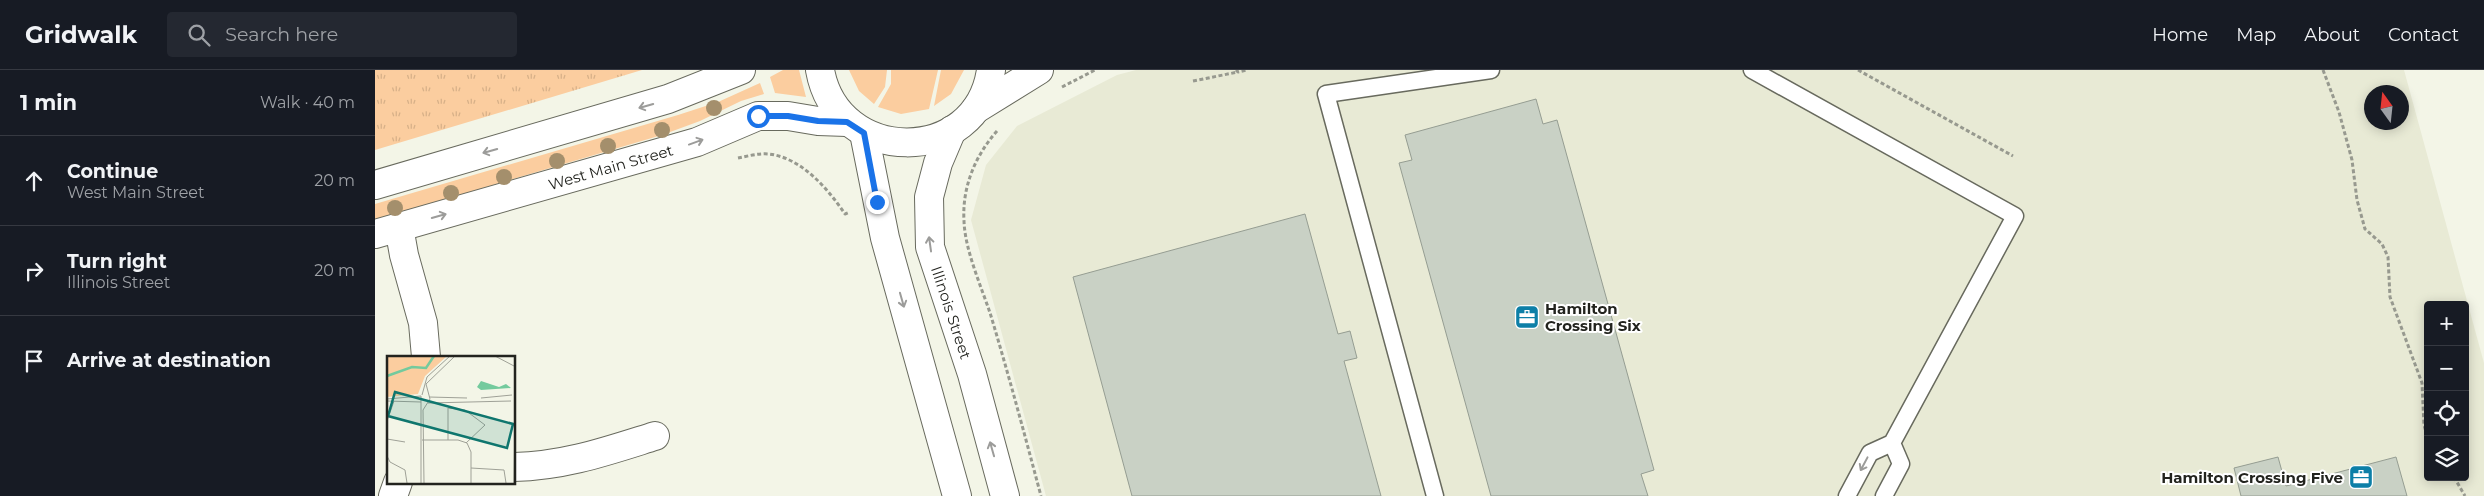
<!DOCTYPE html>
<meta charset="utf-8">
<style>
:root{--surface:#171b24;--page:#242831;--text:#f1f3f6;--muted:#9ea1a6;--line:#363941}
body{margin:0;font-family:Montserrat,sans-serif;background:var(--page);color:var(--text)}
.controls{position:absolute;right:15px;bottom:15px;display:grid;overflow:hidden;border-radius:5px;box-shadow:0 2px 12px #0003}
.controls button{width:45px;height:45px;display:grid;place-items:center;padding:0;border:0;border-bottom:1px solid var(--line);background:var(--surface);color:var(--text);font:25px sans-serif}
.compass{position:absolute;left:1989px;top:15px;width:45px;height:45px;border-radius:50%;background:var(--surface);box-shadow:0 2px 12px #0003;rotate:345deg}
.stop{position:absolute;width:15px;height:15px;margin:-11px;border:4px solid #1a73e8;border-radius:50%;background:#fff}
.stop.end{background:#1a73e8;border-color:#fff;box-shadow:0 1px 5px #0008}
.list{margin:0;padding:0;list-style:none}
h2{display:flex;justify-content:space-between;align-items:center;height:65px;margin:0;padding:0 20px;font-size:21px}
h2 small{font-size:16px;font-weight:400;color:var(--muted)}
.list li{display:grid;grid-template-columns:32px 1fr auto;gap:15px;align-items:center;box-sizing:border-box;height:90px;padding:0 20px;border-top:1px solid var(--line)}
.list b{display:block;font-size:19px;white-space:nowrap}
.list p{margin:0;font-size:16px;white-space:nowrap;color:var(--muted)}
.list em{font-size:16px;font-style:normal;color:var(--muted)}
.icon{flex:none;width:28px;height:28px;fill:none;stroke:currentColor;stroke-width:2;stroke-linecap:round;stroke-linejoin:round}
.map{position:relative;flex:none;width:2109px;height:426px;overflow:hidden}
header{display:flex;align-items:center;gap:30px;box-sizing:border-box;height:70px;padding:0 25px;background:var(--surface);border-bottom:1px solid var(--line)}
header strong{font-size:24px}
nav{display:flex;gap:28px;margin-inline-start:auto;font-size:18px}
.search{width:350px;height:45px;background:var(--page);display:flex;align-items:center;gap:12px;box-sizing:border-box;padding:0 18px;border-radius:5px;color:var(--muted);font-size:19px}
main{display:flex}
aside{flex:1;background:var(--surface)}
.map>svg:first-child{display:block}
.built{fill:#e8ead5;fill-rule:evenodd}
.green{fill:#fbcd9f}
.park{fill:url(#park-tufts)}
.building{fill:#c9d1c5;stroke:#959d92}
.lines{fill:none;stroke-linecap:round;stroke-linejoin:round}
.lane-casing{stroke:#686a5e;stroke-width:19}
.street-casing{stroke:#686a5e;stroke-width:30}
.secondary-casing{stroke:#686a5e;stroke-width:30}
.path{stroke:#97998f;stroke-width:3;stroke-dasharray:4 2.5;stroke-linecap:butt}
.lane{stroke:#fff;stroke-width:16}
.street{stroke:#fff;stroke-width:28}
.secondary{stroke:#fff;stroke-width:28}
.tree{fill:#a48f6c}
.oneway{stroke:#9c9c9a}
.route{stroke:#1a73e8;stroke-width:6}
.labels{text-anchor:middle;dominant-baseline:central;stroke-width:4;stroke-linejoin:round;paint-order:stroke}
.street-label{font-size:15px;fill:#22231e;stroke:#fff}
.poi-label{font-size:15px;font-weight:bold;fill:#22231e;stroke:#fff;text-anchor:start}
.inset-river{fill:none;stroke:#73ca9d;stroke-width:2.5}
.inset-road{fill:none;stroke:#9fa197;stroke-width:1}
.view{fill:#0f766e;fill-opacity:0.15;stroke:#0f766e;stroke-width:2.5}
.inset-edge{fill:none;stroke:#22231e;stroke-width:2.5}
</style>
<header>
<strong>Gridwalk</strong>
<div class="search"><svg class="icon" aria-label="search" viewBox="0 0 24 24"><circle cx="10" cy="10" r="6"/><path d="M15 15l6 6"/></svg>Search here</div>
<nav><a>Home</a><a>Map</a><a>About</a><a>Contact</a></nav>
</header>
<main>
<aside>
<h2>1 min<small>Walk · 40 m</small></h2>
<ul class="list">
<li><svg class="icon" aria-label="ahead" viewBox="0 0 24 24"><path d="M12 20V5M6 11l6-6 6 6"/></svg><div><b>Continue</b><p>West Main Street</p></div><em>20 m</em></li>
<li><svg class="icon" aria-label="right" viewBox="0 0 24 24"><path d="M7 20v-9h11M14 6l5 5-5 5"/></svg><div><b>Turn right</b><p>Illinois Street</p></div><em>20 m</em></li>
<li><svg class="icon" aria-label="arrive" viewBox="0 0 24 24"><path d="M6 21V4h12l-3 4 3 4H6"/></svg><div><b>Arrive at destination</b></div></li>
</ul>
</aside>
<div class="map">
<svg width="2109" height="426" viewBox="0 0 2109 426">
<defs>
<pattern id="park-tufts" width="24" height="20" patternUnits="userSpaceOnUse" patternTransform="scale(1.25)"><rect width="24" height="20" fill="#fbcd9f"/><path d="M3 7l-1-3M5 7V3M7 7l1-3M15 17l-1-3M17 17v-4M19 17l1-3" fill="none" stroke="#d7b088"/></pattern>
</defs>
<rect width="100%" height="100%" fill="#f3f5e7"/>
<path class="built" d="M761,0H2029L2109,293V426H671L596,150L611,95L642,56L742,5ZM1996,22H2026V52H1996ZM2053,235H2090V407H2053Z"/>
<path class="green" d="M408,0H424L431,27L400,23L395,7Z
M474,0H512L510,17L499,34L484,21Z
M516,0H563L554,39L526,44L503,37L516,14Z
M566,0H589L576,24L559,36Z
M385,13L389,24L366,31L325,51L287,65L0,150V134L303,45L343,32Z"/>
<path class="park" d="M0,0H267L0,80Z"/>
<path class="building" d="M1161,29L1168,54L1182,50L1279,400L1266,404L1273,426H1116L1024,93L1037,90L1030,65Z
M930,144L963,264L975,261L982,288L969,291L1006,426H757L698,207Z
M1903,387L1911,416L2021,387L2032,426H1866L1859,398Z"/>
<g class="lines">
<defs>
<path id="lane" d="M1377,0L1640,146L1517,373L1495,383L1472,426
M1060,426L951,24L1116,0
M1509,426L1526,394L1517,373"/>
<path id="street" d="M24,157L29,185L48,253L51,287
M139,397C190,396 232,381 280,366
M18,426L23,412"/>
<g id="secondary">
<path d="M445,0C462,96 602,97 616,0"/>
<path d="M601,39L664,0"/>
<path id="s1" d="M577,60L563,93L554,127L555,177L597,304L630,426"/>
<path d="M489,63L510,168L582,426"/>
<path d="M0,115L293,29L366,0"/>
<path id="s2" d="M0,164L322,72L383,46H413L443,51L472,52"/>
</g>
</defs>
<use href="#lane" class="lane-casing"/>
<use href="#street" class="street-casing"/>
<use href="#secondary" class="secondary-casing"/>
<path class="path" d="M861,0L863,2L872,0
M1483,0L1638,86
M1948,0L1964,42L1977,90L1982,130L1990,159L2007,174L2013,187L2015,227L2047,313L2049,355L2053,369
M818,11L863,2
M687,17L720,0
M622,61C600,86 587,117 589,151C590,181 607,218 616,246C634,306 650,366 666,426
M363,88C373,86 384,83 394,84C427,88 453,119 470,144L475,142
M2079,407L2090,426"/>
<use href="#lane" class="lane"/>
<use href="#street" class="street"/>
<use href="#secondary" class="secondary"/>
</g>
<g class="tree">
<circle cx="339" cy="38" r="8"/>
<circle cx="287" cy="60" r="8"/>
<circle cx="233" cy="76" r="8"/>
<circle cx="182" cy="91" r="8"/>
<circle cx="129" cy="107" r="8"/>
<circle cx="76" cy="123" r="8"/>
<circle cx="20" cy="138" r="8"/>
</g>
<defs><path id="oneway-shaft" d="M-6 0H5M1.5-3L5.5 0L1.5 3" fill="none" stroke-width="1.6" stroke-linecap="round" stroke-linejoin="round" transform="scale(1.25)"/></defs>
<g class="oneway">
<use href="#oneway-shaft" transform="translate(271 36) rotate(164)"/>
<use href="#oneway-shaft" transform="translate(321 72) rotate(-20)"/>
<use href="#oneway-shaft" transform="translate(115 81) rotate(164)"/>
<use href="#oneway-shaft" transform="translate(64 146) rotate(-16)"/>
<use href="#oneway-shaft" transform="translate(555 174) rotate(-98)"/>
<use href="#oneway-shaft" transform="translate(527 230) rotate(74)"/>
<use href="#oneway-shaft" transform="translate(617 379) rotate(-106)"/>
<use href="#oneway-shaft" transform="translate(1489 394) rotate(118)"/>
</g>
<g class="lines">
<path class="route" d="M383,46H413L443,51L472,52L489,63L502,132"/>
</g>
<defs>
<symbol id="office-square" viewBox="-11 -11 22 22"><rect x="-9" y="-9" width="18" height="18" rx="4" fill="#0d7fa7" stroke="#fff"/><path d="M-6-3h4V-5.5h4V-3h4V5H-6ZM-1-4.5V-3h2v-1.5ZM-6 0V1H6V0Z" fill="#fff"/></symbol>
</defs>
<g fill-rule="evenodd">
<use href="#office-square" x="1138" y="233" width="28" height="28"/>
<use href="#office-square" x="1972" y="393" width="28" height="28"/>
</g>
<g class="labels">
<g class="street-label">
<text stroke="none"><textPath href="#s2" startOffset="245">West Main Street</textPath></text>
<text stroke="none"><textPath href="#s1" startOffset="190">Illinois Street</textPath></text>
</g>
<g class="poi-label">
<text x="1170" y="238">Hamilton<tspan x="1170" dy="17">Crossing Six</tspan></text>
<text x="1968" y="407" text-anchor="end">Hamilton Crossing Five</text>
</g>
</g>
<g transform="translate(12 286)">
<rect width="128" height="128" fill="#f3f5e7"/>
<path d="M0,0H60L38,20L31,38L0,41Z" fill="#fbcd9f"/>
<path d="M94,25L112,31L119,28L124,32L94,34L90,31Z" fill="#73ca9d"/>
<path class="inset-river" d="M0,20L25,11L39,12L47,0"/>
<path class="inset-road" d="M108,0L127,10M35,39L40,21L63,0M34,40V127M42,41L80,42M94,42L125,39M0,43L34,40M0,45L34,46M41,47L124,45M0,65L7,45M0,83L18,86M35,84H71L80,87L84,96V127M61,84V52L78,54L98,69L79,87M0,100L3,106L18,114L20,127M84,112L117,114L119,127M37,127L36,54L43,43L39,28L68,0M127,127L128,58"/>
<path class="view" d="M8,36L126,68L120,92L1,60Z"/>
<rect width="128" height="128" class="inset-edge"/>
</g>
</svg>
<div class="controls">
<button>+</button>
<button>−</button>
<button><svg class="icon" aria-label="locate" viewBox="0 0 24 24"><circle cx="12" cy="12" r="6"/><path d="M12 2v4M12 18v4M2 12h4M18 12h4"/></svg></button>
<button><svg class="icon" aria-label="layers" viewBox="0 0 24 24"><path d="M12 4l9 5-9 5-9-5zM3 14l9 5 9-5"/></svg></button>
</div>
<svg class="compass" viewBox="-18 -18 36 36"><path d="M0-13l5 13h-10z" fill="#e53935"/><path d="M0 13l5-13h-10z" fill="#9ea1a6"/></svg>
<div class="stop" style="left:383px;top:46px"></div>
<div class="stop end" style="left:502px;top:132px"></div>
</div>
</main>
